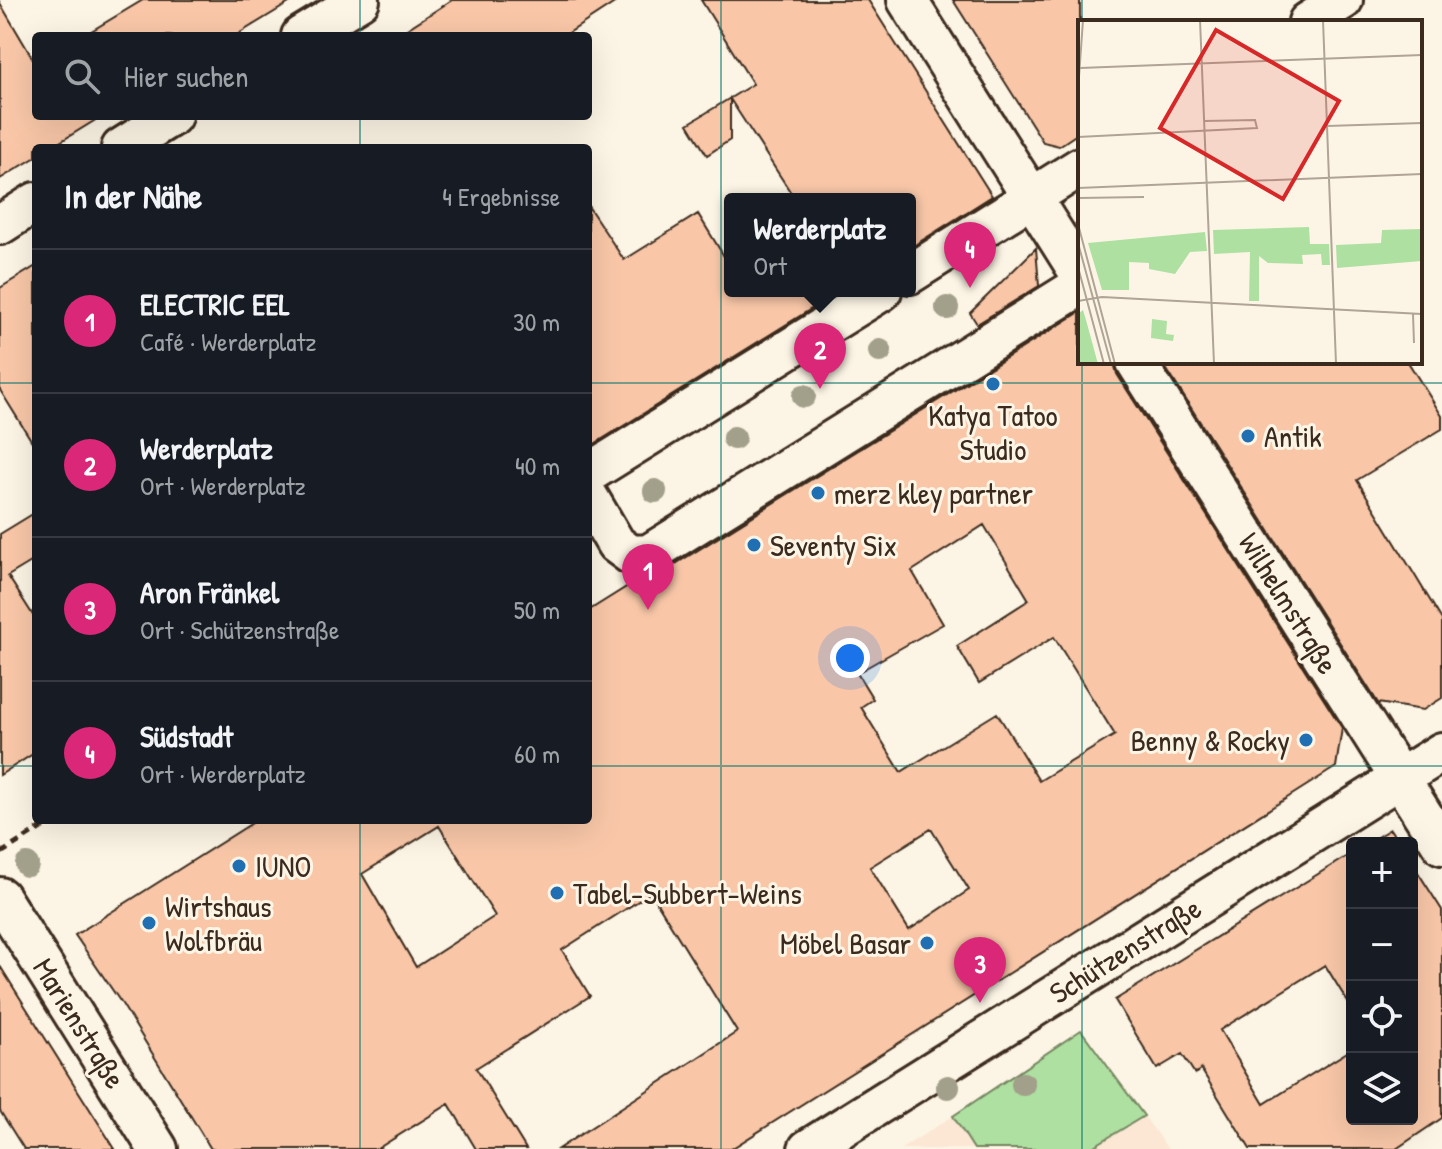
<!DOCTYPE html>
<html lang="de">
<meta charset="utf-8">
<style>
:root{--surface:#171b24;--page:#20242c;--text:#f1f3f6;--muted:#9ea1a6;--line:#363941;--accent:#db2777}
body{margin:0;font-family:"Patrick Hand",sans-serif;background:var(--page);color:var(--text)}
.controls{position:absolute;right:24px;bottom:24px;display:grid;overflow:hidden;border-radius:8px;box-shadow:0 8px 32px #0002}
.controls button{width:72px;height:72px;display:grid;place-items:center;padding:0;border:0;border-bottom:2px solid var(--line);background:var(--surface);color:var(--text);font:40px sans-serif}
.you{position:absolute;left:850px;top:658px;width:28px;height:28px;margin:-20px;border:6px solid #fff;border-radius:50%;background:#1a73e8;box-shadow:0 0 0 12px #1a73e833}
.badge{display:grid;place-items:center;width:52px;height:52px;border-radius:50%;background:var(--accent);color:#fff;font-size:26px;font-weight:700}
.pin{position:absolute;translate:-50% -66px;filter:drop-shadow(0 2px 4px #0008)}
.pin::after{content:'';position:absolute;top:42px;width:28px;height:24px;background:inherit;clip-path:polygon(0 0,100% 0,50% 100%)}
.popup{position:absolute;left:724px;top:193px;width:192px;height:104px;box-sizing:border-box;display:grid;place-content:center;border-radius:8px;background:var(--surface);filter:drop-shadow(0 2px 6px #0005);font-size:26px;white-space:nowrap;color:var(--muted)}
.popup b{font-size:30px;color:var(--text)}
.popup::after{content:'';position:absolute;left:50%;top:100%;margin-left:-16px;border:16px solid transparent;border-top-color:var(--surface)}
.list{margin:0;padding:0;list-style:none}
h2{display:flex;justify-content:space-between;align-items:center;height:104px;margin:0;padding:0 32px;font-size:34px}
h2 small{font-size:26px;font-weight:400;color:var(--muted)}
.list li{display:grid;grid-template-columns:52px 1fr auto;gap:24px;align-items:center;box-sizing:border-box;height:144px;padding:0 32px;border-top:2px solid var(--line)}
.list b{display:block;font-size:30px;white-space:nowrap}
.list p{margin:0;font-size:26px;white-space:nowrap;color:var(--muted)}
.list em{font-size:26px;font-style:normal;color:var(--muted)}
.icon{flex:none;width:44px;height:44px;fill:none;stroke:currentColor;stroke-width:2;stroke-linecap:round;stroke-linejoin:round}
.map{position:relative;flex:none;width:1442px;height:1149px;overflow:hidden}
.search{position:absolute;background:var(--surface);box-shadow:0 8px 32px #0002;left:32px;top:32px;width:560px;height:88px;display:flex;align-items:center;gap:20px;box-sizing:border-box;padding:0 28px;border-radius:8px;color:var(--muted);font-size:30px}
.panel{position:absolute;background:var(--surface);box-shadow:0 8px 32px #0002;left:32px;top:144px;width:560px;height:680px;border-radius:8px}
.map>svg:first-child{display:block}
.built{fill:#fbe7d3}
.green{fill:#aee0a1;stroke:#748560;stroke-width:2}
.building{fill:#f9c7a8;stroke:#3b2a1e;stroke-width:2;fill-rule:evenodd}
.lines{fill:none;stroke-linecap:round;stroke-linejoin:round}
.minor-casing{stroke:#3b2a1e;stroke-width:44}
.path{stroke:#3b2a1e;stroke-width:5;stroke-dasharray:8 6;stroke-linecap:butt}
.minor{stroke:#fcf5e5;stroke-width:38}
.tree{fill:#a29f8a}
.grid{fill:none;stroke:#0f766e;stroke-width:2;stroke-opacity:0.55}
.poi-dot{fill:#1f6fb2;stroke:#fcf5e5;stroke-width:3}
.labels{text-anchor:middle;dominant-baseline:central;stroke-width:6;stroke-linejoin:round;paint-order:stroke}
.poi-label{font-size:30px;fill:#3b2a1e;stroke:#fcf5e5;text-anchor:start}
.street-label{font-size:30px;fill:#3b2a1e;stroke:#fcf5e5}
.inset-road{fill:none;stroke:#afa495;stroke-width:2}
.view{fill:#d62828;fill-opacity:0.15;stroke:#d62828;stroke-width:4}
.inset-edge{fill:none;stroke:#3b2a1e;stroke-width:4}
</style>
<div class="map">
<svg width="1442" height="1149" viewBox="0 0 1442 1149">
<rect width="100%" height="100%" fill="#fcf5e5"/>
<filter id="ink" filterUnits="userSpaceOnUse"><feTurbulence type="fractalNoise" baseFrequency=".0125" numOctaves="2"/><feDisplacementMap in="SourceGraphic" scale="16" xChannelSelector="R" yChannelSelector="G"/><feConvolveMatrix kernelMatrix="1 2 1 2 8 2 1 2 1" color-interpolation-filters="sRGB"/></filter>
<g filter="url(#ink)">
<path class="built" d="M953,1116L974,1149H901Z
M1144,1116L1168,1149H1089Z"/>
<path class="green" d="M1081,1030L1144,1116L1089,1149H974L953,1116Z"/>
<path class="building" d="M143,0H294L235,36H83Z
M452,0H619L564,36H396Z
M701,0H868L992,196L910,248V199H795L730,99V140L707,155L688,124L753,84Z
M953,0H1080V132L1059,146L1043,142Z
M0,3L36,64V116H102L50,148H36V157L0,179Z
M588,206L624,260L698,214L730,266V291H840L588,448Z
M1036,248L1039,286L977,324L970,313Z
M36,266V448L0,390V288Z
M1080,312V362H1114L1117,374L1342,728L1336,767L731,1149H558L737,1032L651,893L562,950L590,996L476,1068L526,1149H476L449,1104L377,1149H211L122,1004L75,935L257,820H588V611L644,576L661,573ZM984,525L1029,600L957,646L979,683L1054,637L1115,735L1039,781L997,713L901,772L861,707L873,699L857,673L943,624L912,571ZM439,826L495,916L416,967L362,874ZM931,829L969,890L909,930L870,867Z
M1162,362H1408L1442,416V429L1357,480L1442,620V698L1423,710L1378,703Z
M36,512V559L8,576L36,620V752L0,775V534Z
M1390,829L1399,843H1368L1372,840Z
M1352,853V1009L1325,965L1220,1030L1264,1104L1352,1049V1119H1412V863L1442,910V1118L1396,1149H1250L1201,1069L1195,1074L1182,1054L1157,1069L1115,1000Z
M0,966L77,1089L115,1149H24L0,1111Z"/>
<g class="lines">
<defs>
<path id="minor" d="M907,0L1080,274
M1308,22L1343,0
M301,36L360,0
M121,148L172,116
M0,225L36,202
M910,274L1080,167
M1136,362L1442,845
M588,477L589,473L882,291
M588,496L616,544L631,555L649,554L1080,286
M0,897L158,1149
M808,1149L1442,752"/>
</defs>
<use href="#minor" class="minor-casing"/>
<path class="path" d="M1,853L54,820"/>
<use href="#minor" class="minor"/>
</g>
<g class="tree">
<circle cx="947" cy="308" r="12"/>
<circle cx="880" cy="351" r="12"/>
<circle cx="804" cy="396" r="12"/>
<circle cx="734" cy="438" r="12"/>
<circle cx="655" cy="491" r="12"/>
<circle cx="27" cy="865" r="12"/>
<circle cx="1023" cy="1084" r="12"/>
<circle cx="948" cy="1087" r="12"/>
</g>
</g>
<path class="grid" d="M360,0V36M721,0V1149M1082,0V22M360,116V148M1082,362V1149M0,383H36M588,383H1442M0,766H36M588,766H1442M360,820V1149"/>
<g class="poi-dot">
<circle cx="993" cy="384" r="8"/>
<circle cx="1248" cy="436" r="8"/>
<circle cx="818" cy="493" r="8"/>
<circle cx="754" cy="545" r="8"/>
<circle cx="1306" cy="740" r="8"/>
<circle cx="239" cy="866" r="8"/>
<circle cx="557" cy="893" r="8"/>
<circle cx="149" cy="923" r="8"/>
<circle cx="927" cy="943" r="8"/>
</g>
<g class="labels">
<g class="poi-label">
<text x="993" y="415" text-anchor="middle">Katya Tatoo<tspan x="993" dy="34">Studio</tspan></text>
<text x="1264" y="436">Antik</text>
<text x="834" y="493">merz kley partner</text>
<text x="770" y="545">Seventy Six</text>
<text x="1290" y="740" text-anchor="end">Benny &amp; Rocky</text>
<text x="255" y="866">IUNO</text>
<text x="573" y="893">Tabel-Subbert-Weins</text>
<text x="165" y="906">Wirtshaus<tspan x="165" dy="34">Wolfbräu</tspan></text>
<text x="911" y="943" text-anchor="end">Möbel Basar</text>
</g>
<g class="street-label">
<text transform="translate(1289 603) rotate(58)">Wilhelmstraße</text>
<text transform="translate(1125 950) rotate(-32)">Schützenstraße</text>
<text transform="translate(80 1023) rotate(58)">Marienstraße</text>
</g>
</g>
<g transform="translate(1078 20)">
<rect width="344" height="344" fill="#fcf5e5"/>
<path d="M231,207L232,224H251L252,245H244L243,234L224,235L225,244L190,243L181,236V281H171L172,232L136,234L135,210ZM344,209V241L259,248L258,225L303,223L304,210ZM127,212L129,231L112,232L97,254L71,249V243L51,242V270H24L10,223ZM5,290L8,300L20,344H0V294ZM74,299L89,301L88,314L96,315L95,321L73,318Z" fill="#aee0a1"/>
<path class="inset-road" d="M122,0L136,344M245,0L258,344M2,48L344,35M0,71L5,0M249,106L344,103M0,117L179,108L177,100L126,101M0,168L344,154M0,178L66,177M0,204L37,344M0,223L33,344M0,247L26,344M0,281L24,277L344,294M335,294L336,323"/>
<path class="view" d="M138,10L261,81L205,179L82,108Z"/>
<rect width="344" height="344" class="inset-edge"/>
</g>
</svg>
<div class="controls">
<button>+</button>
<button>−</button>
<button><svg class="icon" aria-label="locate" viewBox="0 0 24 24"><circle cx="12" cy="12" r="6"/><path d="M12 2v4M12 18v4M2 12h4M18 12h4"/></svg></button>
<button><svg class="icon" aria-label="layers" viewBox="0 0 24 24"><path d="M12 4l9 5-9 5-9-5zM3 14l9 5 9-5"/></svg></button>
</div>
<div class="you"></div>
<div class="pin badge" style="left:648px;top:610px">1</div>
<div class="pin badge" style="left:820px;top:389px">2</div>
<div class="popup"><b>Werderplatz</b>Ort</div>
<div class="pin badge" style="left:980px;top:1003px">3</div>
<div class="pin badge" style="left:970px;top:288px">4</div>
<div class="search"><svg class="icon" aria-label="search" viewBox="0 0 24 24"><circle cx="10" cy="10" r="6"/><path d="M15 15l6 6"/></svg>Hier suchen</div>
<section class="panel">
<h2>In der Nähe<small>4 Ergebnisse</small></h2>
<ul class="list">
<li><span class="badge">1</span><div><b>ELECTRIC EEL</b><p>Café · Werderplatz</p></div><em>30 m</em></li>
<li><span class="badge">2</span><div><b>Werderplatz</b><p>Ort · Werderplatz</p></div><em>40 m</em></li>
<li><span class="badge">3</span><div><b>Aron Fränkel</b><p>Ort · Schützenstraße</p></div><em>50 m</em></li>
<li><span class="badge">4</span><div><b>Südstadt</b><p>Ort · Werderplatz</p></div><em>60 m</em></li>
</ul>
</section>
</div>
